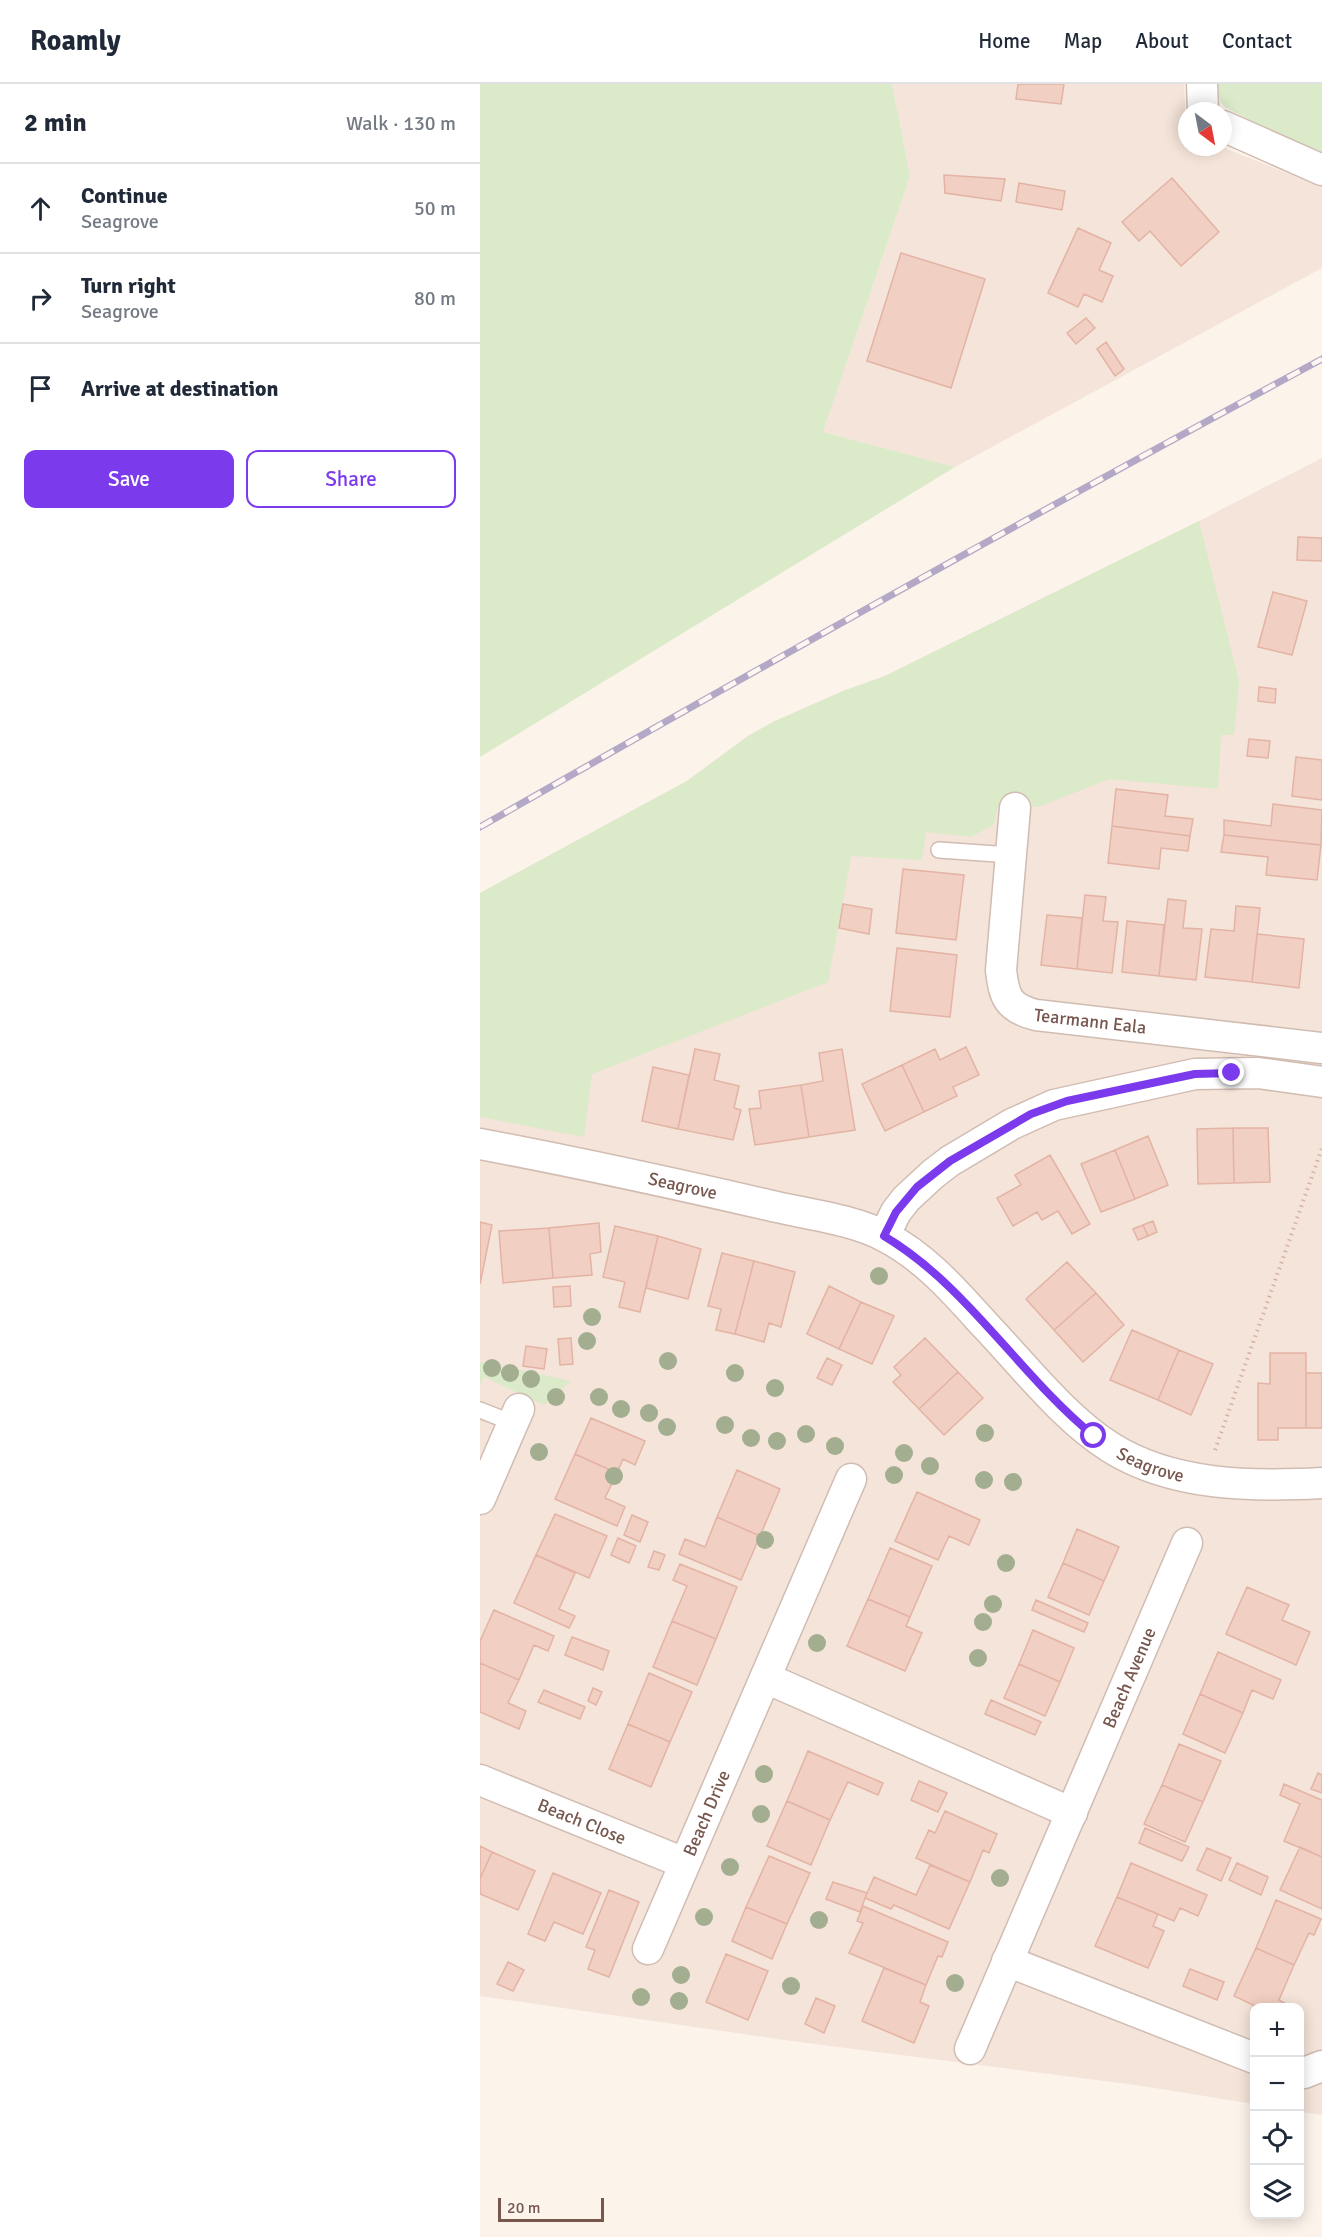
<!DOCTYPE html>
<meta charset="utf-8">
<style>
:root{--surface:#fff;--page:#f6f6f7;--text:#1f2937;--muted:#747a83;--line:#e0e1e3;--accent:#7c3aed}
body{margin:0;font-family:Signika,sans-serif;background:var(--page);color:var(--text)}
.controls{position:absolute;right:18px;bottom:18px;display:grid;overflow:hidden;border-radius:12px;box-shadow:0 3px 15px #0003}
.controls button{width:54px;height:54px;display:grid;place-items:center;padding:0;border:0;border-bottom:2px solid var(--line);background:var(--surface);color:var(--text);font:30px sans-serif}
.compass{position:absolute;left:698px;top:18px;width:54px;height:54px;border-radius:50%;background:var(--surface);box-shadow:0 3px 15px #0003;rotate:148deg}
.scale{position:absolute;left:18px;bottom:15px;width:106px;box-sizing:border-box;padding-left:6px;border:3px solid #77574e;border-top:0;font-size:16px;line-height:21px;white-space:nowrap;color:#77574e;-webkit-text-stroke:4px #fef7f1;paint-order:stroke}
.stop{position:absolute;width:18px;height:18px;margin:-14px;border:4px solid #7c3aed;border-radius:50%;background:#fff}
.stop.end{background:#7c3aed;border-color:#fff;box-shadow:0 2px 6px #0008}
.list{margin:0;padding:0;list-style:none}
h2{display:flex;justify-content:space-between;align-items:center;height:78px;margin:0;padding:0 24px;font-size:26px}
h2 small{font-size:20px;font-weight:400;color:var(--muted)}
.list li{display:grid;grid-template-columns:39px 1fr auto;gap:18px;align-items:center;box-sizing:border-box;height:90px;padding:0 24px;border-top:2px solid var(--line)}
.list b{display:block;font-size:22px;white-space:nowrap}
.list p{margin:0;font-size:20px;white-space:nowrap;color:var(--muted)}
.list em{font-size:20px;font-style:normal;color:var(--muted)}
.actions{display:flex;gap:12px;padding:18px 24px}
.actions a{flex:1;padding:14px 0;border:2px solid var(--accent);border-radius:12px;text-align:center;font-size:21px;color:var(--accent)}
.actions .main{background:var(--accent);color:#fff}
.icon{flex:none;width:33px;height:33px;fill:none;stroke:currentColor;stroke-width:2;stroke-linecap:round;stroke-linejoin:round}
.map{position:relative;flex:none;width:842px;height:2153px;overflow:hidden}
header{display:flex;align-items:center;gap:36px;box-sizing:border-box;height:84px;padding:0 30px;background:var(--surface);border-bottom:2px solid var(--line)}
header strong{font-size:28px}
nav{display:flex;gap:33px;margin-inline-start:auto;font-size:21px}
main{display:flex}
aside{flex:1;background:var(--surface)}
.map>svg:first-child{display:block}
.residential{fill:#f4e4d9}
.green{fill:#dbeac9}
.building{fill:#f1cfc3;stroke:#e3b3a4;stroke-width:1.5}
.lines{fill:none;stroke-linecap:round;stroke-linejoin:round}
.service-casing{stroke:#d1bcb2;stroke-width:18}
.minor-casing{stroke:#d1bcb2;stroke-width:33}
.path{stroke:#d6b2a5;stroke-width:4;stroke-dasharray:1.5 4.5;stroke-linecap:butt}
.service{stroke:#fff;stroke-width:15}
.minor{stroke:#fff;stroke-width:30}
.rail-casing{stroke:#b4a8c7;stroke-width:7}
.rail{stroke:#fef7f1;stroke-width:4.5;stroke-dasharray:14;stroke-linecap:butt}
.tree{fill:#a2ae8f}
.route{stroke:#7c3aed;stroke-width:8}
.labels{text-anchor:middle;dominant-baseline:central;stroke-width:6;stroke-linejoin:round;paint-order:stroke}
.street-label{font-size:18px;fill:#77574e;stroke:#fef7f1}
</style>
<header>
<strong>Roamly</strong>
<nav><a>Home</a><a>Map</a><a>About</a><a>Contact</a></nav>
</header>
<main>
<aside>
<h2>2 min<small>Walk · 130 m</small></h2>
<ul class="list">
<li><svg class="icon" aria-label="ahead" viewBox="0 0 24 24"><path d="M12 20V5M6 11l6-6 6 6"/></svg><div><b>Continue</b><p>Seagrove</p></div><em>50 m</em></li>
<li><svg class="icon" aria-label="right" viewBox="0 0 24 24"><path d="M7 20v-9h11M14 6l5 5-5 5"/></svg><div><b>Turn right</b><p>Seagrove</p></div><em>80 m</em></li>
<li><svg class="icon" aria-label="arrive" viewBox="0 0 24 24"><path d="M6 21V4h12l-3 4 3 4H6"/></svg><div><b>Arrive at destination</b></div></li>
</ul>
<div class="actions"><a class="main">Save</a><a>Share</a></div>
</aside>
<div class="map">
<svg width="842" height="2153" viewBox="0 0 842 2153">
<rect width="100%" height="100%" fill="#fcf3eb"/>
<path class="residential" d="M412,0H704L707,63H742L842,103V184L475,383L343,348L430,92Z
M842,374V2031L820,2028V1924H774V2020L656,2001L312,1957L0,1912V809L207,697L268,652L293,638L363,607L405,592L719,437Z"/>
<path class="green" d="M0,0H412L430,92L343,348L475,383L0,673Z
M736,0H842V72L814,60L745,23L740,17Z
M719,437L759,597L754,651H741L738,705L629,695L558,723L518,722L514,740L491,753L446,748L442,776L372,772V768L348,898L112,990L104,1053L0,1033V809L207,697L268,652L293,638L363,607L405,592Z
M0,1278L91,1297L64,1321L4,1293L0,1301Z"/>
<path class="building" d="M538,0H584L581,20L536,15Z
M464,91L525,95L521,117L465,109Z
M692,94L739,148L701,182L670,147L659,157L642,138Z
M539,99L585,107L582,126L536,118Z
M598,144L631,159L619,186L633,192L622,218L604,210L598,223L568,209Z
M421,169L505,195L471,304L387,277Z
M606,234L615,244L596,260L587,249Z
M626,258L644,285L635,292L617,265Z
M818,453L842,454V477L817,476Z
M793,508L827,517L812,571L778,563Z
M779,603L796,605L795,619L778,617Z
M769,655L790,657L788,674L767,672Z
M816,673L842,676V716L812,712Z
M636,705L688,711L685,732L713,735L710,752L632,742Z
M793,720L842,726L841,761L744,751V736L791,742Z
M632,742L710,752L708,767L681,764L679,785L628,779Z
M744,751L841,761L837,796L786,791L788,773L741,768Z
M423,785L484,791L476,856L416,849Z
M605,811L626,813L623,837L638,838L632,889L597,885Z
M688,815L706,817L703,844L722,845L716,896L679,892Z
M363,820L392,825L389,850L359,844Z
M756,822L780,824L772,898L725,893L731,845L754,847Z
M567,831L602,834L597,885L561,881Z
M647,837L684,841L679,892L642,888Z
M777,850L824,855L819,904L772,898Z
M417,864L477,871L470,933L410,927Z
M486,963L499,991L473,1003L477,1012L444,1028L422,981L455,965L460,976Z
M215,965L240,970L234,996L259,1002L254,1024L261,1026L253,1056L198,1045Z
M362,965L375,1046L329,1053L321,1001L343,997L339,969Z
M422,981L444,1028L405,1047L382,1000Z
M173,983L209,991L198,1045L162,1037Z
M321,1001L329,1053L275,1061L269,1025L281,1024L279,1007Z
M753,1044L754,1099L718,1100L717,1045Z
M753,1044H788L790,1098L754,1099Z
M668,1052L688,1101L655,1115L635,1066Z
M635,1066L655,1115L621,1128L601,1080Z
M570,1071L610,1140L592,1150L578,1127L562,1136L557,1128L533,1142L517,1114L541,1101L535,1091Z
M673,1137L677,1148L668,1152L663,1141Z
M0,1138L12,1141L0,1200Z
M119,1139L121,1168L110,1170L112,1191L73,1194L69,1144Z
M663,1141L668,1152L658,1156L653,1145Z
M135,1142L178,1152L160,1228L139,1223L145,1198L123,1193Z
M69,1144L73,1194L23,1199L19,1147Z
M178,1152L221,1165L208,1215L166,1204Z
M242,1169L274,1177L255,1250L236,1246L241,1225L228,1222Z
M274,1177L315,1188L301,1243L289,1239L284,1258L255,1250Z
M587,1178L616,1209L574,1246L546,1215Z
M90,1202L91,1222L74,1223L73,1203Z
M349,1202L381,1218L359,1265L327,1250Z
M616,1209L644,1241L603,1278L574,1246Z
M381,1218L414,1232L392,1280L359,1265Z
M652,1246L699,1266L678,1316L630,1296Z
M91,1254L93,1280L80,1281L78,1255Z
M445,1254L478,1288L439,1325L413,1298L421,1291L414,1283Z
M46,1262L67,1265L64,1285L43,1282Z
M699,1266L733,1280L711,1331L678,1316Z
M790,1269H826V1344H798V1356H778V1299L790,1300Z
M347,1274L362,1281L352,1301L337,1294Z
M478,1288L503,1314L464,1351L439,1325Z
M826,1289H842V1344H826Z
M111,1334L165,1357L155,1381L143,1375L137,1389L95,1370Z
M95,1370L137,1389L125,1414L145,1423L137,1442L75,1415Z
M257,1386L300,1405L280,1452L237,1433Z
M437,1408L500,1436L489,1461L469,1452L458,1476L415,1457Z
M75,1430L127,1452L109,1494L56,1471Z
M152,1431L168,1438L160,1458L144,1451Z
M237,1433L280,1452L261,1496L199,1470L205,1455L225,1463Z
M597,1445L639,1463L624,1497L583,1479Z
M138,1454L156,1462L149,1479L131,1471Z
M410,1464L452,1482L430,1533L388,1515Z
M174,1467L185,1471L179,1486L168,1483Z
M56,1471L95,1489L79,1525L95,1532L89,1544L34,1519Z
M583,1479L624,1497L609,1531L568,1513Z
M200,1480L257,1503L236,1555L192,1537L207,1502L193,1496Z
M767,1503L809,1521L802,1536L830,1548L816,1581L746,1550Z
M388,1515L430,1533L426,1542L442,1549L425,1587L367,1562Z
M556,1516L608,1539L604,1548L552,1526Z
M14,1526L74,1552L68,1567L54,1561L39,1596L0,1579V1557Z
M192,1537L236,1555L217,1601L173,1583Z
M553,1546L594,1564L580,1598L539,1580Z
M92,1553L129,1567L123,1586L85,1571Z
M738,1568L801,1596L793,1615L772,1606L763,1629L720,1610Z
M0,1579L39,1596L28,1619L46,1627L39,1645L0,1628Z
M539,1580L580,1598L565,1632L524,1614Z
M169,1589L212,1608L190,1658L148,1640Z
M113,1604L122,1608L116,1621L108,1617Z
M64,1606L105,1623L100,1635L58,1618Z
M720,1610L763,1629L745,1669L703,1650Z
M511,1616L561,1638L555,1651L505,1630Z
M148,1640L190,1658L171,1703L129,1685Z
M699,1660L741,1677L723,1718L682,1701Z
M328,1667L403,1699L398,1711L368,1698L350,1736L307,1717Z
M838,1689L842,1691V1709L831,1705Z
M439,1697L467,1709L458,1728L431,1716Z
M804,1700L842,1716V1773L804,1757L820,1720L800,1711Z
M682,1701L723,1718L705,1758L664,1740Z
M307,1717L350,1736L331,1781L287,1762Z
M465,1727L517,1750L509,1769L503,1766L490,1798L436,1774L449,1746L455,1749Z
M665,1744L709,1763L702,1777L659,1759Z
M0,1762L12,1768L0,1795Z
M820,1763L842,1773V1825L800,1806Z
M727,1764L751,1774L741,1797L717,1786Z
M12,1768L55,1787L38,1826L0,1810V1795Z
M289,1772L330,1789L307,1840L266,1823Z
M651,1779L727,1811L718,1832L700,1824L694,1837L637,1813Z
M757,1779L788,1793L781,1811L749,1796Z
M450,1781L490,1798L469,1845L414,1821L411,1825L385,1814L394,1793L436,1811Z
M73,1789L121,1809L103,1850L74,1838L65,1857L48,1850Z
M353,1798L387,1809L380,1828L346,1815Z
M129,1806L159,1818L129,1893L108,1885L115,1866L106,1863Z
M637,1813L678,1830L673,1842L684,1847L668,1884L615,1862Z
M796,1816L841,1835L834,1851L829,1849L814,1881L776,1864Z
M383,1822L468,1858L462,1873L458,1872L446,1901L369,1869L383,1839L377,1837Z
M266,1823L307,1840L292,1875L252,1857Z
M776,1864L814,1881L799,1916L813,1924H779L754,1912Z
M246,1870L288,1887L268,1936L226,1918Z
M28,1878L44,1886L33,1907L17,1900Z
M404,1884L446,1901L440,1918L449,1922L434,1959L382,1937Z
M710,1885L744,1898L737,1916L703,1902Z
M336,1914L355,1922L344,1949L325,1940Z"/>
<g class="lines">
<defs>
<path id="service" d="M459,766L531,771
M0,1326L33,1339"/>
<g id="minor">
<path d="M722,0L723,27"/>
<path d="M743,42L842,86"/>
<path id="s1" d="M535,724L521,886C524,913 528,924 556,931L842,964"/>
<path id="s2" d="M0,1060C96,1078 192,1099 288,1121C325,1130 373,1135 406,1153C446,1174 475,1208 505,1241C543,1281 584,1334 630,1363C691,1402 772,1403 842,1399"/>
<path d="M404,1152L416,1128L426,1115L453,1090L470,1077L532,1040L574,1021L715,990L778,989L842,998"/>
<path d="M0,1415L39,1325"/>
<path d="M286,1594L592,1729"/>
<path id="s3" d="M0,1696L204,1779"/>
<path id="s4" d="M168,1865L371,1395"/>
<path d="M527,1877L774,1974"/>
<path id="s5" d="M490,1965L707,1459"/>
<path d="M820,1988L824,1989L842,1982"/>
</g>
</defs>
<use href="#service" class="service-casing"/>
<use href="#minor" class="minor-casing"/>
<path class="path" d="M735,1366L842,1064"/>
<use href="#service" class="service"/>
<use href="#minor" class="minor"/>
<defs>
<path id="rail" d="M0,743C279,584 559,427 842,275"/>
</defs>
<use href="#rail" class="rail-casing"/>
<use href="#rail" class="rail"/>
</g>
<g class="tree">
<circle cx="399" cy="1192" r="9"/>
<circle cx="112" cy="1233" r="9"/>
<circle cx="107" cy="1257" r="9"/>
<circle cx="188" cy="1277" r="9"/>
<circle cx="12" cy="1284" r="9"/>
<circle cx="30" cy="1289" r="9"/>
<circle cx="255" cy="1289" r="9"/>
<circle cx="51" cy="1295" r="9"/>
<circle cx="295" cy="1304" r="9"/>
<circle cx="76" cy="1313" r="9"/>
<circle cx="119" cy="1313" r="9"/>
<circle cx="141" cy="1325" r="9"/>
<circle cx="169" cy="1329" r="9"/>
<circle cx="245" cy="1341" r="9"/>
<circle cx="187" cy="1343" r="9"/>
<circle cx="505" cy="1349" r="9"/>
<circle cx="326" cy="1350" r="9"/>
<circle cx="271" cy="1354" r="9"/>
<circle cx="297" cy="1357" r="9"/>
<circle cx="355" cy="1362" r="9"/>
<circle cx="59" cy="1368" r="9"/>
<circle cx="424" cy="1369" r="9"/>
<circle cx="450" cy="1382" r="9"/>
<circle cx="414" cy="1391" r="9"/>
<circle cx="134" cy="1392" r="9"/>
<circle cx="504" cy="1396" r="9"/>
<circle cx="533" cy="1398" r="9"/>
<circle cx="285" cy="1456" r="9"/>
<circle cx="526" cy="1479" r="9"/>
<circle cx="513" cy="1520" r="9"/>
<circle cx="503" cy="1538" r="9"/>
<circle cx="337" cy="1559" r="9"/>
<circle cx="498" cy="1574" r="9"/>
<circle cx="284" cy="1690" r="9"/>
<circle cx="281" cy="1730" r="9"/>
<circle cx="250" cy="1783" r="9"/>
<circle cx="520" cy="1794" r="9"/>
<circle cx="224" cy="1833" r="9"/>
<circle cx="339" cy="1836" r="9"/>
<circle cx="201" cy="1891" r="9"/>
<circle cx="475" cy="1899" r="9"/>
<circle cx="311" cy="1902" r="9"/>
<circle cx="161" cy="1913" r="9"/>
<circle cx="199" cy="1917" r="9"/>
</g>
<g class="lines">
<path class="route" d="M614,1352C539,1291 488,1202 404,1152L416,1128L437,1103L470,1077L551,1030L587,1017L691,995L715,990L752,989"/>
</g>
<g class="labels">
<g class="street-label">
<text stroke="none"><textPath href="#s1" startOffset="280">Tearmann Eala</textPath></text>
<text stroke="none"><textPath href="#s2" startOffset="207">Seagrove</textPath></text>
<text stroke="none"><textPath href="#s2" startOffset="770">Seagrove</textPath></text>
<text stroke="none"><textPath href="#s5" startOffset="404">Beach Avenue</textPath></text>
<text stroke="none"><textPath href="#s4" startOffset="148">Beach Drive</textPath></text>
<text stroke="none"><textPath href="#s3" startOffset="110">Beach Close</textPath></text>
</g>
</g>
</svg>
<div class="controls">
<button>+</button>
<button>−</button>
<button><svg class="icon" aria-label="locate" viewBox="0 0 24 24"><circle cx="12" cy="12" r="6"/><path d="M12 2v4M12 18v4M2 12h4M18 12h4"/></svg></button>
<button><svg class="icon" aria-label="layers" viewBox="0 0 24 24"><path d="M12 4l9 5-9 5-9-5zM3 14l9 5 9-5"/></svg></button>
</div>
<svg class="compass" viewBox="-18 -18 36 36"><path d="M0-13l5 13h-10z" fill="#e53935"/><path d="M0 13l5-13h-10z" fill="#747a83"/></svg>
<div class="scale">20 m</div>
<div class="stop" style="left:614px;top:1352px"></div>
<div class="stop end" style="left:752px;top:989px"></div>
</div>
</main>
